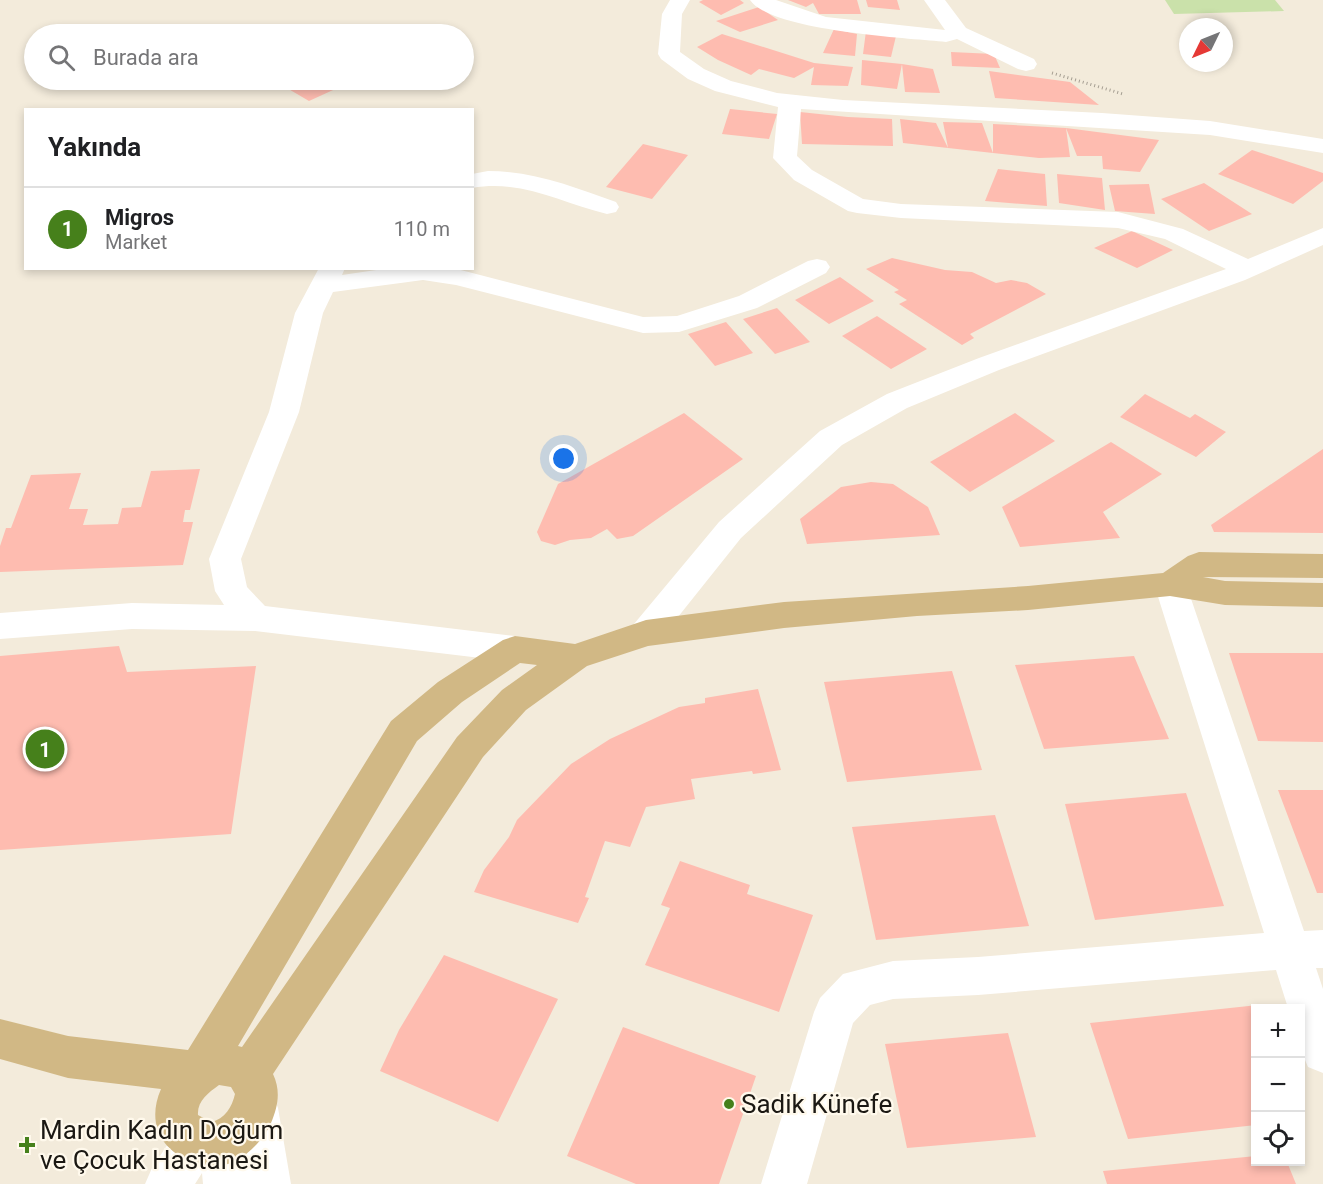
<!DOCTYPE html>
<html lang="tr">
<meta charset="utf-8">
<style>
:root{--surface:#fff;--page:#f6f6f6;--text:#202124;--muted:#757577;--line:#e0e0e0;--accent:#46801b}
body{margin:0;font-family:Roboto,sans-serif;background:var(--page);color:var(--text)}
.controls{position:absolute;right:18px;bottom:18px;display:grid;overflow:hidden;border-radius:0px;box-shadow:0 3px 9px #0003}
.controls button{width:54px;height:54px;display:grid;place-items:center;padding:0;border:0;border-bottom:2px solid var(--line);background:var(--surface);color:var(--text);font:30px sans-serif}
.compass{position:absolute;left:1179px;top:18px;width:54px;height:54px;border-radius:50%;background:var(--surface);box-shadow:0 3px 9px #0003;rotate:227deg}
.you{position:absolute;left:564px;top:459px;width:21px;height:21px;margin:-15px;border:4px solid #fff;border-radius:50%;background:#1a73e8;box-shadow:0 0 0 9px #1a73e833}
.badge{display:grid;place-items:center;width:39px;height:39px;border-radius:50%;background:var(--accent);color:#fff;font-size:20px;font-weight:700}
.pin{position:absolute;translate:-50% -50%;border:3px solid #fff;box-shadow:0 2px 6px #0006}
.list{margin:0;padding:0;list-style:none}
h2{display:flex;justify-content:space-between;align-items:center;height:78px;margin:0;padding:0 24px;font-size:26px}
h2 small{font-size:20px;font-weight:400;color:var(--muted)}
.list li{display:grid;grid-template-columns:39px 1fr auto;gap:18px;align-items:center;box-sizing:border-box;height:84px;padding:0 24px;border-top:2px solid var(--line)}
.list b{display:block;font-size:22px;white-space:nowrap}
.list p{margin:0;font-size:20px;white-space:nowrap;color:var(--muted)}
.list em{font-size:20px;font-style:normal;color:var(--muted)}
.icon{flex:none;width:33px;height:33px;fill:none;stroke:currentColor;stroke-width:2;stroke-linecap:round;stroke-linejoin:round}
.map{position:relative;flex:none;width:1323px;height:1184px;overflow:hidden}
.search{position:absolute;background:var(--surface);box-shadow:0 3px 9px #0003;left:24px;top:24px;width:450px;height:66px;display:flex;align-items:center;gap:15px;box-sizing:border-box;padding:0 21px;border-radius:33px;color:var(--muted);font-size:22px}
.panel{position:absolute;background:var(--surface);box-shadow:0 3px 9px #0003;left:24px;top:108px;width:450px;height:162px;border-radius:0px}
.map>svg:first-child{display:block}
.green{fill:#cae1aa}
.building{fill:#febcb0}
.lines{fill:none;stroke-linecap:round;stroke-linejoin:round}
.path{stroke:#a59e92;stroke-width:3;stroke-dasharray:1 3;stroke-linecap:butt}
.minor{fill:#fff;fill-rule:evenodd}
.major{fill:#d1b885;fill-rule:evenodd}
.poi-dot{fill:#46801b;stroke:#fff9ec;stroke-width:2}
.labels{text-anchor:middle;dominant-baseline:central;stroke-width:4.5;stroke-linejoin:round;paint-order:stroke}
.near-poi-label{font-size:26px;fill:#1b1813;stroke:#fff9ec;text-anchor:start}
</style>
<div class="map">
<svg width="1323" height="1184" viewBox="0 0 1323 1184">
<rect width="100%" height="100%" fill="#f3ebdb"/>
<path class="green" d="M1165,0H1275L1284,11L1174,14Z"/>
<path class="building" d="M703,0H740L744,3L721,15L699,2Z
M788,0H857L861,14H819L813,3L806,7Z
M866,0H897L900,10L868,7Z
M759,7L778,20L740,32L716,21Z
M834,29L857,34L855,56L823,53Z
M866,31L896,36L891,57L863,54Z
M722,34L814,63L853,67L848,86L811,85L814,67L794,78L759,69L751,75L718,60L697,47Z
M951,52L994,54L1000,68L952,66Z
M862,60L902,64L933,69L940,93L905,92L902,64L897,89L861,85Z
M989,71L1070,82L1099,105L995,98Z
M291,80H355L309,101L280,84Z
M730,109L777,114L769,139L722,134Z
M800,112L848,117L892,119L893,146L802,144Z
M900,119L936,123L948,148L903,143Z
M943,122L982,123L993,153L948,148Z
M993,124L1066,128L1159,140L1140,172L1103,169L1102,156H1077L1066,128L1070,157L1039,158L993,153Z
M643,144L688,155L652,199L606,187Z
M1252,150L1323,173V181L1293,204L1218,174Z
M998,169L1045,174L1047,206L985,201Z
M1057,174L1102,178L1105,210L1059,203Z
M1204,183L1252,214L1209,231L1161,199Z
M1149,184L1155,214L1115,211L1109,185Z
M1132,231L1173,250L1137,268L1094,248Z
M892,258L945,270L972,272L996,283L1011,280L1027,283L1046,294L970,334L974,338L962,345L899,304L907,300L894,292L899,290L866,269Z
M840,277L874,301L829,324L795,300Z
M777,308L810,342L775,354L743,319Z
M877,316L927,349L891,369L842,336Z
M726,322L753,353L715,366L688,334Z
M1145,394L1190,418L1195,414L1226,432L1196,457L1120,417Z
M684,413L743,459L633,536L617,539L607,529L591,538L570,540L555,545L541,541L537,532L558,484Z
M1015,413L1055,441L970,492L930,462Z
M1111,442L1162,474L1103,512L1120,538L1020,547L1002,507Z
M1323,449V533L1214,532L1211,525Z
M200,469L190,510H185L183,522H193L183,565L0,572V546L6,528H11L31,475L81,473L69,509H88L83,525L118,524L122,508L141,507L151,471Z
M871,482L893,484L928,507L940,535L807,544L800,519L841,487Z
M119,646L127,672L256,666L231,834L0,850V656Z
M1229,653H1323V742L1258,741Z
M1134,656L1169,739L1044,749L1015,665Z
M952,671L982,770L847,782L824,682Z
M758,689L781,770L753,774L752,771L691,779L695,799L646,807L630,847L605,841L585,897L589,898L578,923L474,892L484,870L509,837L517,820L571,764L610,739L679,707L705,703V698Z
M1278,790H1323V893H1317Z
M1186,793L1224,906L1095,920L1065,804Z
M995,815L1029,926L876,940L852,827Z
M680,861L750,885L747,894L813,915L779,1012L645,965L670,908L661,905Z
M444,955L558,999L498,1122L380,1071L399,1030Z
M1258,1005L1259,1008H1256V1125L1128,1139L1090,1023Z
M623,1027L756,1076L719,1184H636L567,1156Z
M1008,1033L1036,1137L907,1148L885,1044Z
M1256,1156V1162H1287L1296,1184H1107L1103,1171Z"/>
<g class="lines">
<path class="path" d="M1052,73L1123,94"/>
<path class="minor" d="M670,0H690L682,14L680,52L704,69L731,81L777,93L843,100L1102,113L1210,121L1323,139V153L1210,135L801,109L797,156L812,170L863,199L901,204L1118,212L1183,229L1248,259L1323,228V245L1245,280L999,370L907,408L842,445L741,538L658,642L646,646L634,642L629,633L634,624L719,522L820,431L887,394L979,358L1226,269L1165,239L1118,228L901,218L857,213L848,211L794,180L773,158L778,107L715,91L688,79L661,59L658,54L662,14Z
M750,0H776L826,17L945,30L924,0H945L966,28L1034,59L1037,64L1034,69L1026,71L1018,69L957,39L946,42C907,38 771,31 750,0Z
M488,171C533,171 574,187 616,202L619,207L616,212L607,214C561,203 522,179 472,188V174Z
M817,259L826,261L830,267L826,273L757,308L679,332L643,333L456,285L423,280L333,292L323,313L299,412L241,559L247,587L265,606L515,636L527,640L532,649L527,658L515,662L255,631L132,629L0,639V613L132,603L224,605L215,591L209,559L269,412L295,313L319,268H345L342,275L390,268H453L643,317L677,316L739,296L808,261Z
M1170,572L1182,575L1186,584L1304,931L1323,930V968H1316L1323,989V1073L1308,1067L1300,1048V1008H1288L1276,970L978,995L893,999L870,1005L853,1023L807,1184H761L814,1012L820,998L843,974L893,961L978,957L1264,933L1154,584L1158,575Z
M256,1086L272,1093L278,1108L291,1184H203L202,1173L195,1184H145L152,1168L180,1126L196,1120L208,1125L221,1120L237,1126L234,1108L240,1093Z"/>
<path class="major" d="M1199,552L1323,554V578L1203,577L1225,581L1323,583V607L1225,605L1170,596L1028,610L917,616L784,628L648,646L587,666L526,710L483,757L273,1074C281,1091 278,1106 271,1123C262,1144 236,1168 211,1167C205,1167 198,1163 193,1162C159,1150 147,1121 161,1089L68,1078L0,1059V1019L68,1036L188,1050L391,721L438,682L503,640L515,636L575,644L646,620L784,602L1028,586L1163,573L1188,556ZM520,663L537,665L502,690L457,737L242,1047L238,1046L417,741L462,702ZM219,1085L231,1087L235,1094C232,1107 225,1119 211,1122L198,1115C197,1101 208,1093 219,1085Z"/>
</g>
<g class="poi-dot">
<circle cx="729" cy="1104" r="6"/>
<path d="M24 1136h6v6h6v6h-6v6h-6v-6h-6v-6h6z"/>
</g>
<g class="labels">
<g class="near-poi-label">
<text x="741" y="1104">Sadik Künefe</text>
<text x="40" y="1130">Mardin Kadın Doğum<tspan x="40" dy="30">ve Çocuk Hastanesi</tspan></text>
</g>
</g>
</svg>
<div class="controls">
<button>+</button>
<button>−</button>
<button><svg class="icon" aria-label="locate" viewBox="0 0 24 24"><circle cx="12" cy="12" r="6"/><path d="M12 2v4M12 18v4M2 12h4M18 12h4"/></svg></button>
</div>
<svg class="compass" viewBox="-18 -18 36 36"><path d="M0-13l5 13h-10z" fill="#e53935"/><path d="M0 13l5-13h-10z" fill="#757577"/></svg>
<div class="you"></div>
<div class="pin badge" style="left:45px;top:749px">1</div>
<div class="search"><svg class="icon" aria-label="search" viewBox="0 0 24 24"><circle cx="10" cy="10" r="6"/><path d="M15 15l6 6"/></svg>Burada ara</div>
<section class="panel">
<h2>Yakında<small></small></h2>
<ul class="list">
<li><span class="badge">1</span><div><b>Migros</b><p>Market</p></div><em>110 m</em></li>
</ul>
</section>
</div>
